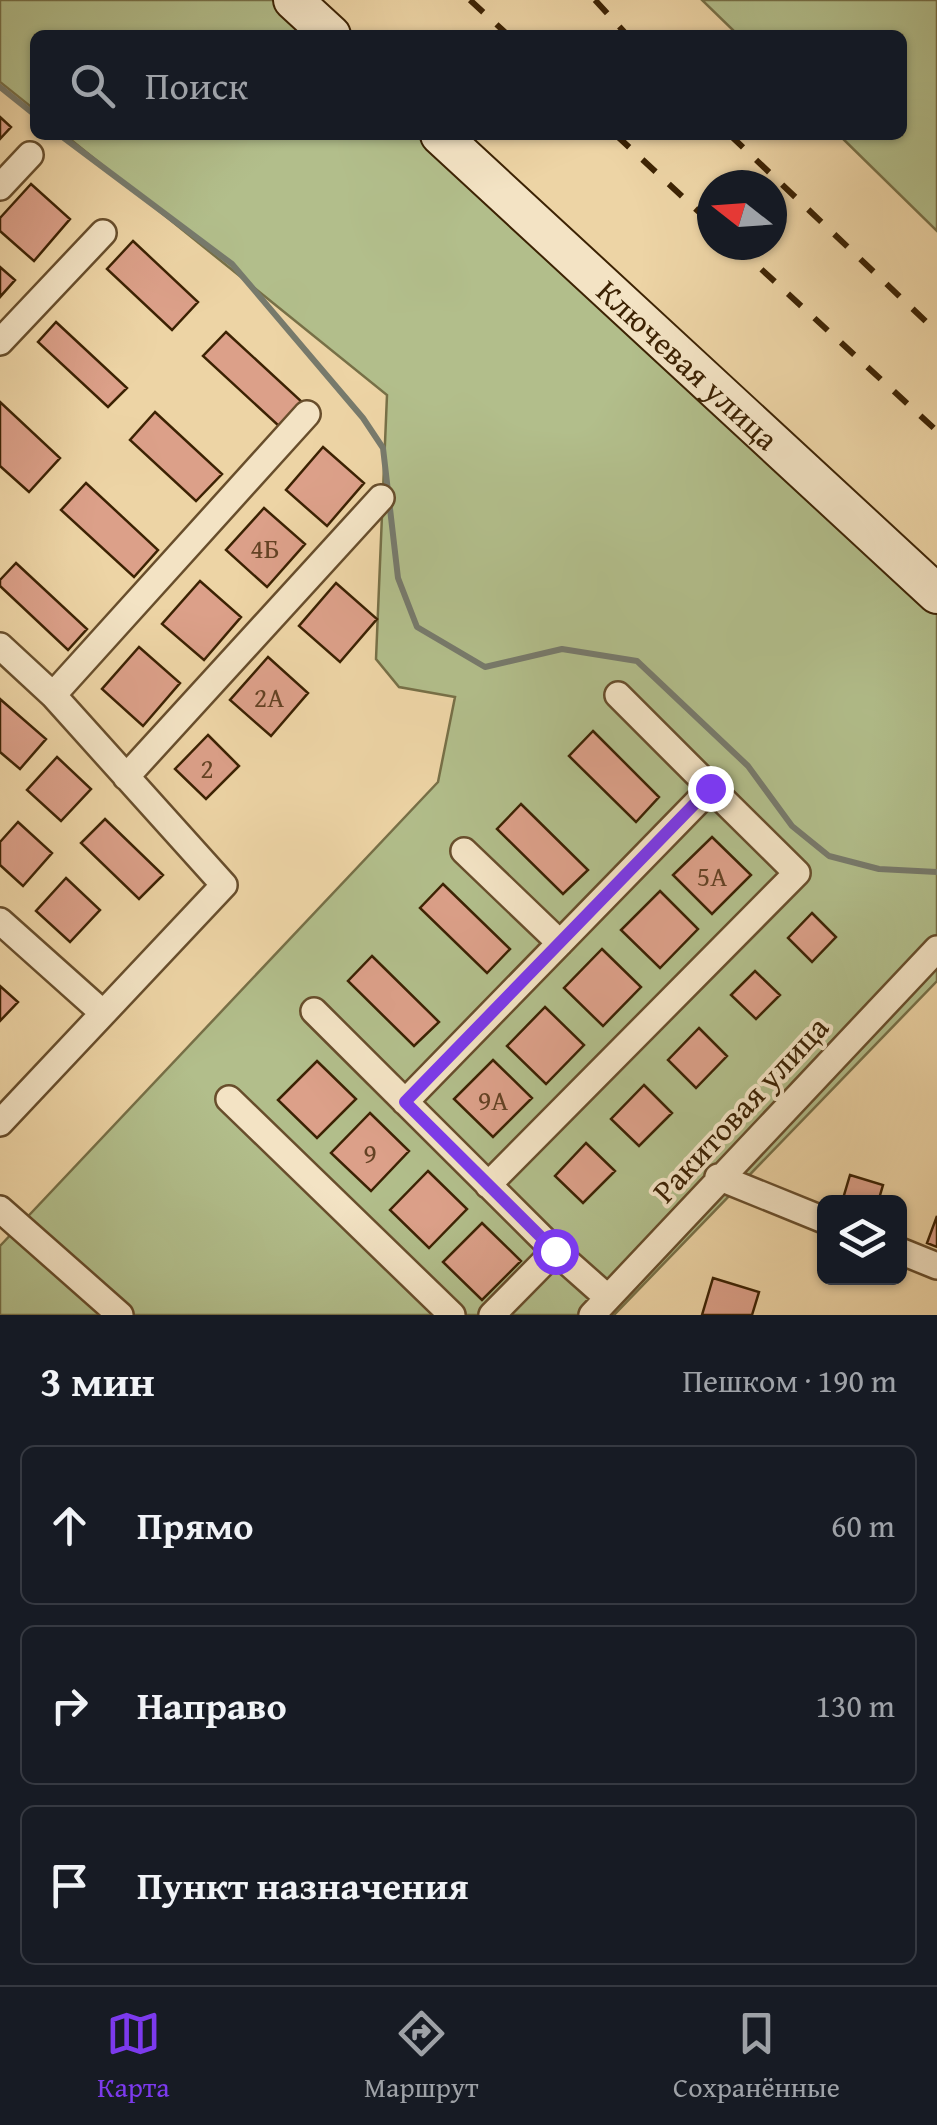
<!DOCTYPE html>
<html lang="ru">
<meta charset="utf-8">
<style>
:root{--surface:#171b24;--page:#20242c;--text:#f1f3f6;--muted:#9ea1a6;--line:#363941;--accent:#7c3aed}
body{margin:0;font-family:"Gentium Book Plus",serif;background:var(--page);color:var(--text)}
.controls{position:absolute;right:30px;bottom:30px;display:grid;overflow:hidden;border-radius:15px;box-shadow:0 2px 8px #0004}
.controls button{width:90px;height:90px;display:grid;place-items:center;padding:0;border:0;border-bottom:2px solid var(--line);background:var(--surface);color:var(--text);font:50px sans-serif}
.compass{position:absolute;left:697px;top:170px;width:90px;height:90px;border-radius:50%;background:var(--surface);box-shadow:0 2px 8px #0004;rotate:287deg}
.stop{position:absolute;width:30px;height:30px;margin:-22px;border:8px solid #7c3aed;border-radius:50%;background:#fff}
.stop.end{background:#7c3aed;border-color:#fff;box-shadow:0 2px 10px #0008}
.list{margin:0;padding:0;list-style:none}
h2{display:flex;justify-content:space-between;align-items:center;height:130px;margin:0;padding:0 40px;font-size:42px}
h2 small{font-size:32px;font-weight:400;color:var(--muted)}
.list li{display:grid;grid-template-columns:65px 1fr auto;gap:30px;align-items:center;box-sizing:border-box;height:160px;margin:0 20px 20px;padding:0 20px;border:2px solid var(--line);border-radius:15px}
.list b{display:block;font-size:38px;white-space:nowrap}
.list em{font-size:32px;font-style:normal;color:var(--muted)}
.icon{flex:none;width:55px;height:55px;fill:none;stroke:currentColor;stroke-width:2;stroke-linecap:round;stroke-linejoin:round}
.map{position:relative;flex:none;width:937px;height:1315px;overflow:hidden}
.search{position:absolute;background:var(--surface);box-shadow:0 2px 8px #0004;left:30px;right:30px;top:30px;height:110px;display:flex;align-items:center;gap:25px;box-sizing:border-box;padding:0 35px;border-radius:15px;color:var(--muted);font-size:38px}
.sheet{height:670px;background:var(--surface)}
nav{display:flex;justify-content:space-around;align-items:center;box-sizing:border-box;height:140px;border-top:2px solid var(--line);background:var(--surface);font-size:28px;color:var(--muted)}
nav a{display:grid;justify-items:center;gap:5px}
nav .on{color:var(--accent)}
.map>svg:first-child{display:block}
.green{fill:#b2be8b;stroke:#777047;stroke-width:2.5}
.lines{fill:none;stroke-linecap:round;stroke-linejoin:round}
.stream{stroke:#777a6c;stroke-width:6}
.building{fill:#dca089;stroke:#3c2203;stroke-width:2.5}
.street-casing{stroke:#684e2c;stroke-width:30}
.secondary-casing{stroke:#3c2203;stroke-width:42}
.street{stroke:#f3e3c4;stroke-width:25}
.secondary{stroke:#f3e3c4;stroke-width:38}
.rail{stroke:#3c2203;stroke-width:6;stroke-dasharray:18 18;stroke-linecap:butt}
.route{stroke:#7c3aed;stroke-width:12}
.labels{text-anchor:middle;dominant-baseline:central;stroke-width:8;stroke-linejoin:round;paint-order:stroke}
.number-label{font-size:28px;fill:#644224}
.street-label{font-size:32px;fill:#3c2203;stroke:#f3e3c4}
</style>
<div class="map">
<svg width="937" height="1315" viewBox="0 0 937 1315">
<rect width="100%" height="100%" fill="#edd4a5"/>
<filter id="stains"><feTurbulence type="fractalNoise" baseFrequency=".002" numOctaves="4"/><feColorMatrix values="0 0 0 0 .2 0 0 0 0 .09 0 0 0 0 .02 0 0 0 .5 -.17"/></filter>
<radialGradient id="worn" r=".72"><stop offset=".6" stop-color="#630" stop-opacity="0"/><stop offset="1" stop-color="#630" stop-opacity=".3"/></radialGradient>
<path class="green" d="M0,0H293L331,35H35V110L0,82Z
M702,0H937V231L839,135H902V35H738Z
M65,135H439L937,595V981L614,1315H0V1246L438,782L455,697L399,687L376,659L387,395Z"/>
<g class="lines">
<path class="stream" d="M0,87L35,115
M60,135L232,264L363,418L383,448L398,578L417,627L485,667L562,649L637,661L748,766L792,826L829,856L879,869L937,872"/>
</g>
<path class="building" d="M0,117L11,127L0,139Z
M31,184L70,219L34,261L0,231V218Z
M133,241L198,302L172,330L107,269Z
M0,267L15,280L0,297Z
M56,322L127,388L108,407L38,342Z
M226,332L302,402L280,427L203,356Z
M0,402L60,458L29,492L0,466Z
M155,412L222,474L196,501L130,440Z
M323,447L364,483L327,526L286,490Z
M86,483L158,550L134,577L61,510Z
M264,508L305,544L267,587L226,550Z
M16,563L87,629L68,650L0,586V580Z
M200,581L241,617L204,660L162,624Z
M336,583L377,619L340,662L299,626Z
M139,647L180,683L143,726L102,689Z
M268,657L308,693L271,736L230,700Z
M0,699L46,739L20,769L0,752Z
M593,731L659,797L636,822L569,756Z
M208,735L239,766L206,799L175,769Z
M57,757L91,789L61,821L27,790Z
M521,804L588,870L563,894L497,829Z
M105,819L163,875L139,899L81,843Z
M18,822L52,853L23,886L0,865V842Z
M712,837L751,875L712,914L673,875Z
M66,878L100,910L70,942L36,911Z
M443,884L510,949L487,973L420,908Z
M660,891L698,929L660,968L621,930Z
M812,913L836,937L812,962L788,938Z
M602,949L641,987L603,1026L564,988Z
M372,956L439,1022L414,1046L348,981Z
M755,971L780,995L756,1019L731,995Z
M0,986L18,1002L0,1021Z
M545,1007L584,1045L546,1084L507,1046Z
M699,1028L727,1056L696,1088L668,1060Z
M493,1060L532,1098L493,1137L454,1099Z
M317,1061L356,1099L317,1138L278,1100Z
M644,1085L672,1113L639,1146L611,1119Z
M370,1113L409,1151L371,1191L331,1153Z
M586,1143L615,1171L583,1203L555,1176Z
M428,1171L467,1209L429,1248L390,1210Z
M850,1175L883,1185L878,1202H842Z
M937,1216V1247L927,1243Z
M482,1223L521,1261L482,1300L443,1262Z
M713,1278L759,1292L752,1315H702Z"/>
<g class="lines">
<defs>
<path id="street" d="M0,187L30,155
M0,342L103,233
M0,646L53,695L224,885L0,1123
M53,695L307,414
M126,777L381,498
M464,851L560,943
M0,921L103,1013
M314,1011L555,1251L492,1315
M229,1099L452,1315
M405,1102L711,788L618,695
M718,1177L824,1220
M488,1185L797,873L711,788
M0,1209L120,1315
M555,1251L608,1298
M900,1251L937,1266
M592,1315L937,949"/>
<g id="secondary">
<path d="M293,0L331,35"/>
<path id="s1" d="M440,135L937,594"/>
</g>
</defs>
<use href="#street" class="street-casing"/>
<use href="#secondary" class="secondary-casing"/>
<use href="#street" class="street"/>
<use href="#secondary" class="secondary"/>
<path class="rail" d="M470,0L508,35
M595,0L627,35
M616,135L712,224
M730,135L937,332
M735,245L937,431"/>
</g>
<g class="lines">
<path class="route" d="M555,1251L405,1102L710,788"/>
</g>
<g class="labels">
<g class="number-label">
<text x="265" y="547">4Б</text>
<text x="269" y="696">2А</text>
<text x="207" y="767">2</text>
<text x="712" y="875">5А</text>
<text x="493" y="1099">9А</text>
<text x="370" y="1152">9</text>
</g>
<g class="street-label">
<text stroke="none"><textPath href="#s1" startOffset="338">Ключевая улица</textPath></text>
<text transform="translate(740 1109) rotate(-47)">Ракитовая улица</text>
</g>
</g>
<rect width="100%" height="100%" filter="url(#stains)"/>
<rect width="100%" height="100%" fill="url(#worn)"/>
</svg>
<div class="controls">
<button><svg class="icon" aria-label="layers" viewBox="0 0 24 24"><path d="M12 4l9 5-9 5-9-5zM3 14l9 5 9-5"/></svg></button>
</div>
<svg class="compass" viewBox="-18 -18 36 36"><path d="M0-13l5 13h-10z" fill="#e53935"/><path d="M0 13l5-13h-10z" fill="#9ea1a6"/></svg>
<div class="stop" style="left:555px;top:1251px"></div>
<div class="stop end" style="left:710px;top:788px"></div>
<div class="search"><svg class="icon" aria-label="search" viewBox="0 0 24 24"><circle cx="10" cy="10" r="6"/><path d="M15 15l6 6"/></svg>Поиск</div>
</div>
<section class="sheet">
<h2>3 мин<small>Пешком · 190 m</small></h2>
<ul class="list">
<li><svg class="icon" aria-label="ahead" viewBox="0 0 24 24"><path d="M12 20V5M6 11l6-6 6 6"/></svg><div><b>Прямо</b></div><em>60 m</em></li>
<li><svg class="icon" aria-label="right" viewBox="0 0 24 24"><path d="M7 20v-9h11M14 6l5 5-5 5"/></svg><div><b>Направо</b></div><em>130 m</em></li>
<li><svg class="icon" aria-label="arrive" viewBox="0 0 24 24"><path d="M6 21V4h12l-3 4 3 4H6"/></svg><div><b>Пункт назначения</b></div></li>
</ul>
</section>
<nav>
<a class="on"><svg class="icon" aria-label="map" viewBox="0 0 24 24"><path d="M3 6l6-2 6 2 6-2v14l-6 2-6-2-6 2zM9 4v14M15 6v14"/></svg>Карта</a>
<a><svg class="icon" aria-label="directions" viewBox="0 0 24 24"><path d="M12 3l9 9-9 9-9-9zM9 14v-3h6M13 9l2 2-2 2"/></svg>Маршрут</a>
<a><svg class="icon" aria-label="saved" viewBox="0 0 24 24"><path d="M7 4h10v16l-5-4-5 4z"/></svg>Сохранённые</a>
</nav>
